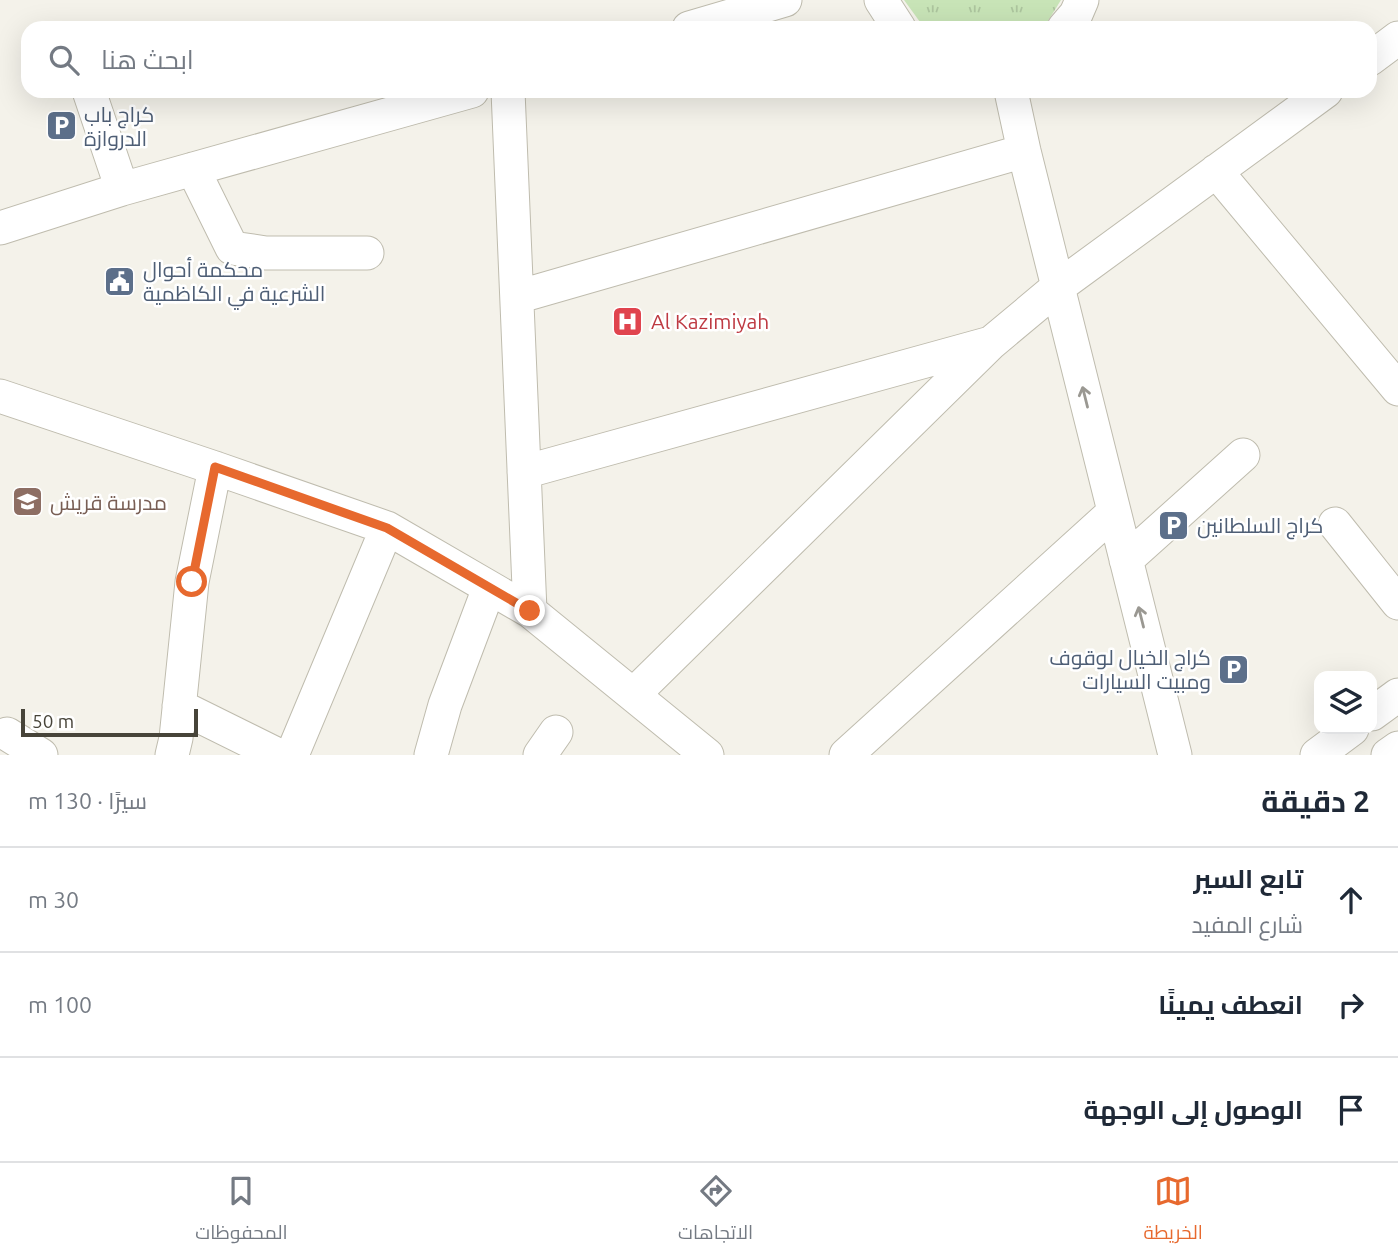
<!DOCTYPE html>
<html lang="ar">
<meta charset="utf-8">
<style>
:root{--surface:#fff;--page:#f2f2f3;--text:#1f2937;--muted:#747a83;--line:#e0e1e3;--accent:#e7692e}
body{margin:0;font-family:Ubuntu,Cairo,sans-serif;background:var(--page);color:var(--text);direction:rtl}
.controls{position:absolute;right:21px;bottom:21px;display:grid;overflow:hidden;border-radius:14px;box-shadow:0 7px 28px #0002}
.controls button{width:63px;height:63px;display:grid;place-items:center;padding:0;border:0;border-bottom:2px solid var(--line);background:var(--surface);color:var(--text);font:35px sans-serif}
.scale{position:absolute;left:21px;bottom:18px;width:177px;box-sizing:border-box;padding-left:7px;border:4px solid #474439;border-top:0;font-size:19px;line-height:24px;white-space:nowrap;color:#474439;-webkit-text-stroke:5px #fff;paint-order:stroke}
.stop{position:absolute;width:21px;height:21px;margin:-16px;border:5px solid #e7692e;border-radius:50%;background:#fff}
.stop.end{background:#e7692e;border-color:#fff;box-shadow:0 2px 7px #0008}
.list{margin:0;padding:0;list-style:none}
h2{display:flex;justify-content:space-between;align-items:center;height:91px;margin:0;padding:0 28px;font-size:30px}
h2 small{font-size:23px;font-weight:400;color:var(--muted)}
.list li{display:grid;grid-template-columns:46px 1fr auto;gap:21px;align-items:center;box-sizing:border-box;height:105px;padding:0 28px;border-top:2px solid var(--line)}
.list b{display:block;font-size:26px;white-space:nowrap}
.list p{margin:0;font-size:23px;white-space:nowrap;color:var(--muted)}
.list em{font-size:23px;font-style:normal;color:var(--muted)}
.icon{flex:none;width:38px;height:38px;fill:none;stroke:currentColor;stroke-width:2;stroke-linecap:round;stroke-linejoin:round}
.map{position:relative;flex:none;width:1398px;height:755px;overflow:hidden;direction:ltr}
.search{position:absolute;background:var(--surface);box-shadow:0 7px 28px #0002;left:21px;right:21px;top:21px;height:77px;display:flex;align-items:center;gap:18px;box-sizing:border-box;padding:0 24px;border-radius:21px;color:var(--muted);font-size:26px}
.sheet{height:406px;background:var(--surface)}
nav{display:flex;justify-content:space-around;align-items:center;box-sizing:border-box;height:98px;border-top:2px solid var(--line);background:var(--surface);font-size:19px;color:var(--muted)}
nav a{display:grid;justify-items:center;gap:4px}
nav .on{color:var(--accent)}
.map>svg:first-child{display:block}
.park{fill:url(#park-tufts)}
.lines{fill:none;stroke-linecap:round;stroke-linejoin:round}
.minor-casing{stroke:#bfbcae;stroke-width:35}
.minor{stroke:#fff;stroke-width:33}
.oneway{stroke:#9a9892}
.route{stroke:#e7692e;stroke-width:9}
.labels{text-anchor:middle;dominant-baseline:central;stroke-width:5;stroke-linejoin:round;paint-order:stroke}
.service-label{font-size:21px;fill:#4e5e75;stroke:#fff;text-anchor:start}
.health-label{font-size:21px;fill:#be3a42;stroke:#fff;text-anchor:start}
.education-label{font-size:21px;fill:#785e54;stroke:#fff;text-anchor:start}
</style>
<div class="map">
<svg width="1398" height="755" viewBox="0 0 1398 755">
<defs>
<pattern id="park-tufts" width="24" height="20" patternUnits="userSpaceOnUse" patternTransform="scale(1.75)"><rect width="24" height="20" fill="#c8e4b7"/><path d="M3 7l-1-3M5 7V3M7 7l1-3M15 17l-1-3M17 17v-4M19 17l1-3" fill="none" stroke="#adc59e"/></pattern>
</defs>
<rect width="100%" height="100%" fill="#f4f2ea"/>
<path class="park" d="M904,0H1061L1048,21L1036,28H928L920,22Z"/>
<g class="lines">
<defs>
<path id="minor" d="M881,0L899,28
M689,28L785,0
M1064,28L1076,14L1082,0
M1370,59L1398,38
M89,91L122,189
M508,91L530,611
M1011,91L1024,151L1175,755
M193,169L232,248L266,253H367
M1216,171L1398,389
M0,228L122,189L472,91
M517,297L1024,151
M0,396L215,468L387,528L530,611L707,755
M524,472L987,344
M1335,524L1398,603
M1126,560L1243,455
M634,694L991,343L1058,287L1326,91
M179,706L278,755
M1372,714L1398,695
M7,734L41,755
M172,755L176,738L192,582L215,468
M292,755L387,528
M431,755L445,705L489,588
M540,755L556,732
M846,755L1114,512
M1317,755L1352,729
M1388,755L1398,748"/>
</defs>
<use href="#minor" class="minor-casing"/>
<use href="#minor" class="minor"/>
</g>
<defs><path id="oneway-shaft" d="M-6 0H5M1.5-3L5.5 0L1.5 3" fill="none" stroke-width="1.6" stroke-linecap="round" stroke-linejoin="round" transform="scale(1.75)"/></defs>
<g class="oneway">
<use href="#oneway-shaft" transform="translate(1085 397) rotate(-104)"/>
<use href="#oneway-shaft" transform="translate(1141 617) rotate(-104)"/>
</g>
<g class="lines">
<path class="route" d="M192,582L215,467L387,528L530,611"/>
</g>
<defs>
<symbol id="parking-square" viewBox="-11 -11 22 22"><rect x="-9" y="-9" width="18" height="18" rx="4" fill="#5c6f8a" stroke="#fff"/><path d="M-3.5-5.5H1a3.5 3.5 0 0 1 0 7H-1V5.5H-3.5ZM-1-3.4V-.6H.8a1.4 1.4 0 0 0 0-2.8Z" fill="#fff"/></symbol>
<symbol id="civic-square" viewBox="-11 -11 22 22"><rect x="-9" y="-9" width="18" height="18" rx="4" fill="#5c6f8a" stroke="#fff"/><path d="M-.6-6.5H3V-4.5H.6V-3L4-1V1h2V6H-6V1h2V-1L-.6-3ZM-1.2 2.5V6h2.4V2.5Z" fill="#fff"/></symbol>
<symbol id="hospital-square" viewBox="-11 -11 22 22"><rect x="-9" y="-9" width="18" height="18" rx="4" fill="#e0444e" stroke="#fff"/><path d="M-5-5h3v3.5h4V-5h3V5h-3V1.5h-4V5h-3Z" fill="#fff"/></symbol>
<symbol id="school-square" viewBox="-11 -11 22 22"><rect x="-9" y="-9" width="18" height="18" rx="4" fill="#8d6e63" stroke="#fff"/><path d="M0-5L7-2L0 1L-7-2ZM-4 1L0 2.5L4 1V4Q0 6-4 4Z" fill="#fff"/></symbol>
</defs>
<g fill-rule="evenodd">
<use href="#parking-square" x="44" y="108" width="35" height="35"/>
<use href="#civic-square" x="102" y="264" width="35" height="35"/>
<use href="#hospital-square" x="610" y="304" width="35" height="35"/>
<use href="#school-square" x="10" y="484" width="35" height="35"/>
<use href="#parking-square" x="1156" y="508" width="35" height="35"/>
<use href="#parking-square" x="1216" y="652" width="35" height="35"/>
</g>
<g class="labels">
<g class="service-label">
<text x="84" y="114">كراج باب<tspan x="84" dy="24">الدروازة</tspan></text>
<text x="143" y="269">محكمة أحوال<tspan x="143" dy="24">الشرعية في الكاظمية</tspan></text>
<text x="1197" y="525">كراج السلطانين</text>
<text x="1211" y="657" text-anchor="end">كراج الخيال لوقوف<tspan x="1211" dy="24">ومبيت السيارات</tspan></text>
</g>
<g class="health-label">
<text x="651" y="321">Al Kazimiyah</text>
</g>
<g class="education-label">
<text x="50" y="502">مدرسة قريش</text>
</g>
</g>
</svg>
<div class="controls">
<button><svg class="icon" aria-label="layers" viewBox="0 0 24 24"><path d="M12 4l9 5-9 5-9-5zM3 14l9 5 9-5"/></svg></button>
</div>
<div class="scale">50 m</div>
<div class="stop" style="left:192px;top:582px"></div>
<div class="stop end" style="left:530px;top:611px"></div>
<div class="search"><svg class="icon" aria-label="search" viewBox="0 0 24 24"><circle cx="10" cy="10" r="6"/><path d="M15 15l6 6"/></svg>ابحث هنا</div>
</div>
<section class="sheet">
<h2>2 دقيقة<small>سيرًا · 130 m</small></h2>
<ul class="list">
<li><svg class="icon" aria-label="ahead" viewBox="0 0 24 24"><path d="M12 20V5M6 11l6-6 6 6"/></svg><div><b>تابع السير</b><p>شارع المفيد</p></div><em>30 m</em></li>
<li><svg class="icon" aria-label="right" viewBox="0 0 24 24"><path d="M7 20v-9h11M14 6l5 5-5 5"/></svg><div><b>انعطف يمينًا</b></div><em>100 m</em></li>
<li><svg class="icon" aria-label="arrive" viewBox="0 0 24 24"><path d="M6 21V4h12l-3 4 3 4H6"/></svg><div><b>الوصول إلى الوجهة</b></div></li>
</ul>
</section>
<nav>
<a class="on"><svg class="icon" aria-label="map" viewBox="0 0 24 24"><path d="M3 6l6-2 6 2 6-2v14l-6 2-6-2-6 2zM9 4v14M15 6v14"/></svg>الخريطة</a>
<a><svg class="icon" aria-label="directions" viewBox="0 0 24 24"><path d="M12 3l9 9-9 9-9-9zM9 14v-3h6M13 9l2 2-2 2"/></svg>الاتجاهات</a>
<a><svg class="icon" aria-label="saved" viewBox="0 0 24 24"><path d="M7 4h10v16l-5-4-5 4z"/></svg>المحفوظات</a>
</nav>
